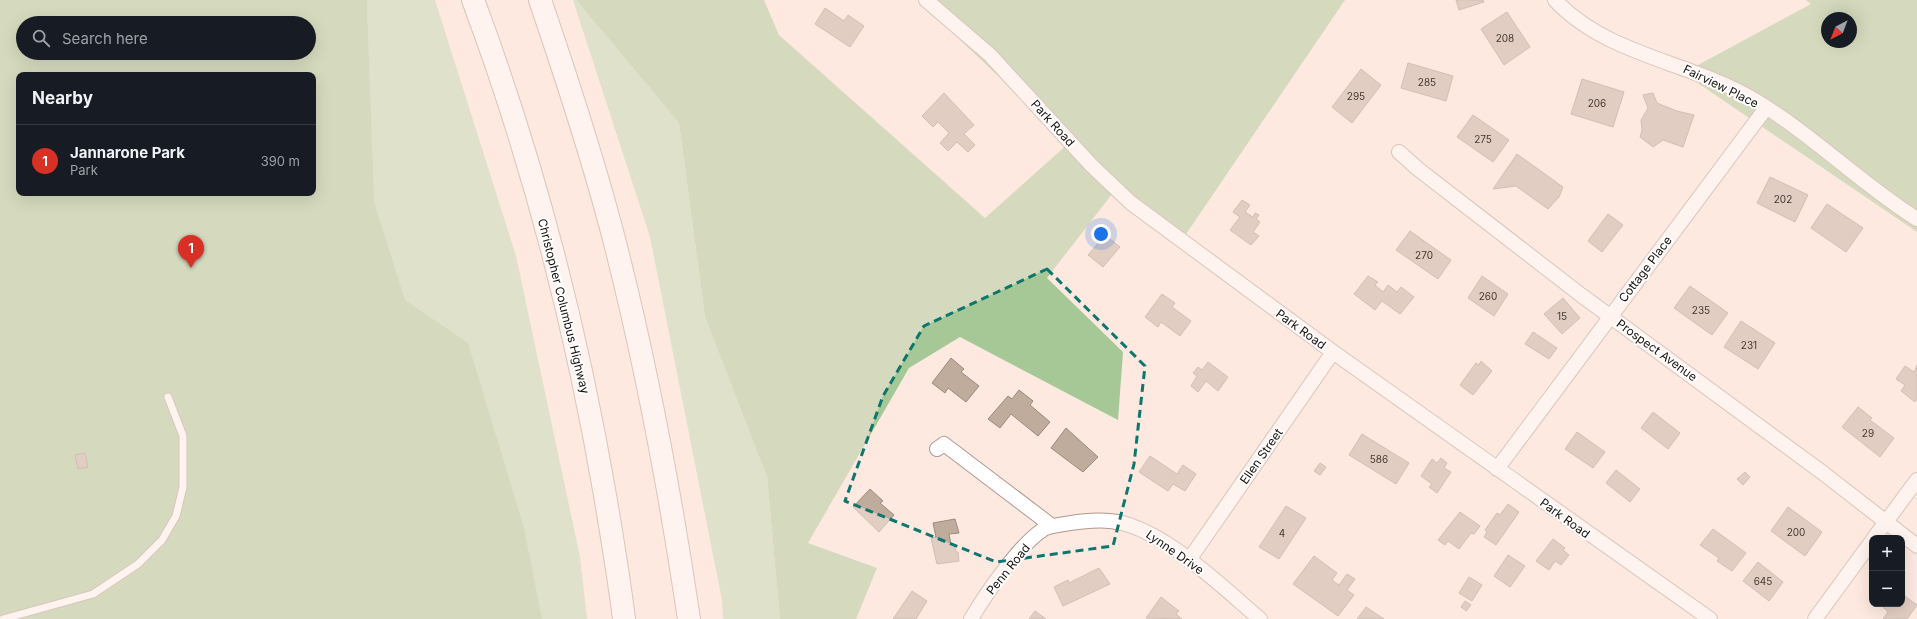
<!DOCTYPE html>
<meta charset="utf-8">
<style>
:root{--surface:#171b24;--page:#242831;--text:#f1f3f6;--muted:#9ea1a6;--line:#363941;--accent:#d93025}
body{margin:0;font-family:Inter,sans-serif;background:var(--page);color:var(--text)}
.controls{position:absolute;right:12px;bottom:12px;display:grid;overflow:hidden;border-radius:8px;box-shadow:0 4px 16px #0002}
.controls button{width:36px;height:36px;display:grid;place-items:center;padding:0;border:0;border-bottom:1px solid var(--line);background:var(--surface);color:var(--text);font:20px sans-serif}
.compass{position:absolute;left:1821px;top:12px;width:36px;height:36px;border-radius:50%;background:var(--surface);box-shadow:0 4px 16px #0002;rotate:222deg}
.you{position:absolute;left:1101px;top:234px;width:14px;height:14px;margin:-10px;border:3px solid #fff;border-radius:50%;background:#1a73e8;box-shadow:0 0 0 6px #1a73e833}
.badge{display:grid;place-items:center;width:26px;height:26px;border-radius:50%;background:var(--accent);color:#fff;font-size:13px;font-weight:700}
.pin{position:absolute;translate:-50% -33px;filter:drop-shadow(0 1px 2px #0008)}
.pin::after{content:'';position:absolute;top:21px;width:14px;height:12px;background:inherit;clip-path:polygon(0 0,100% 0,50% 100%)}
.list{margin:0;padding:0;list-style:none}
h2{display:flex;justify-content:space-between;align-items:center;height:52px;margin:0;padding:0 16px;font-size:17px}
h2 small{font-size:13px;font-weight:400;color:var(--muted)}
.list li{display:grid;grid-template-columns:26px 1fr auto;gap:12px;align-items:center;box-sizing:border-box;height:72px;padding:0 16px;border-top:1px solid var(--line)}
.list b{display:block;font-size:15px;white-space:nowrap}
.list p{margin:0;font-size:13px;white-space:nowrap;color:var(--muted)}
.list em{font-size:13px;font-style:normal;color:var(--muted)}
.icon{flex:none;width:22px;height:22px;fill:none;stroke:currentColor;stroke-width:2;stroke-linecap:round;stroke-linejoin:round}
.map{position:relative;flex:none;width:1917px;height:619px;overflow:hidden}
.search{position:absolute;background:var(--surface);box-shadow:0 4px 16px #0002;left:16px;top:16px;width:300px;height:44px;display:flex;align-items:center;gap:10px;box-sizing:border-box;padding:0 14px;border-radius:22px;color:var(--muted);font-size:15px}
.panel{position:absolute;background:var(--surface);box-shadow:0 4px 16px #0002;left:16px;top:72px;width:300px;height:124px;border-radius:8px}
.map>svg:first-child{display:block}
.green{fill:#bbd7af}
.forest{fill:#a5c896;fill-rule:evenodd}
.building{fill:#c0ac9d;stroke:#9d8a7c}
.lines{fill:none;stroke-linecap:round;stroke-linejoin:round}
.service-casing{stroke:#b0998f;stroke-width:9}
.minor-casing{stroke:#b0998f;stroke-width:16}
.motorway-casing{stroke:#b0998f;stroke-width:24}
.service{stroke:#fff;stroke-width:7}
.minor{stroke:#fff;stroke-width:14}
.motorway{stroke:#fff;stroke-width:22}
.marked{fill:none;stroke:#0f766e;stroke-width:3;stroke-dasharray:8 5;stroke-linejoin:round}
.labels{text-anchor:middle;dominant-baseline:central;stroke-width:4;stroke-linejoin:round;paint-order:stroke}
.number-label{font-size:10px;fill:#433831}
.street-label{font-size:12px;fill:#19110d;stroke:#fff}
</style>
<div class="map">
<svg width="1917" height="619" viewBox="0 0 1917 619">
<rect width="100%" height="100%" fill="#fde9e0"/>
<path class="green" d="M0,0L23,23V53L19,75V193L399,283L373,202L367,0H435L516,256L580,557L587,619H0Z
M573,0H576L679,123L705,317L767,477L780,619H723L722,600L650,237Z"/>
<path class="forest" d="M0,0H367L374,202L405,300L468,343L524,528L542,619H0ZM23,23H309V53H23ZM19,75H313V193H19Z
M576,0H764L779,35L985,218L1069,143L918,0H1345L1180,243L1116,189L1047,278L1123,352L1118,420L960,337L909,368L808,543L877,568L856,619H780L767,477L705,317L679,123Z
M1806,0H1917V232L1683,73L1811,4ZM1827,18H1851V42H1827Z"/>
<path class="building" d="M1456,0H1483L1484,2L1459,10Z
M825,8L844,21L848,15L864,26L850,47L815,24Z
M1507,12L1530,47L1504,65L1481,29Z
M1408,63L1453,76L1446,101L1401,88Z
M1361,69L1381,85L1352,123L1332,107Z
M1582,79L1624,92L1613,127L1571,114Z
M944,93L974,125L964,134L975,145L968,152L957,142L948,151L940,143L949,133L938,122L933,127L922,116Z
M1653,93L1657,103L1677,111L1694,115L1683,147L1663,140L1653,147L1640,137L1642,130L1641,120L1648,108L1643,95Z
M1473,115L1509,140L1493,162L1457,137Z
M1517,154L1563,187L1559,197L1548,209L1516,186L1493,189Z
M1770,177L1808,195L1795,222L1757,203Z
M1242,200L1250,205L1245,212L1253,217L1255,213L1259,215L1256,219L1260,222L1253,232L1259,236L1251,245L1230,230L1240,217L1233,212Z
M1827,204L1863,228L1846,252L1811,228Z
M1608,214L1623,225L1602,252L1588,241Z
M1410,231L1451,260L1438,279L1396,250Z
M1105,235L1120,247L1103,267L1088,255Z
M1368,276L1378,282L1375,285L1383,292L1388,285L1397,292L1401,287L1414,297L1400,314L1382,301L1375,310L1354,294Z
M1482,276L1508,294L1494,316L1468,298Z
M1690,286L1728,313L1712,335L1674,308Z
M1162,294L1175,303L1172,307L1191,321L1180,336L1161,322L1158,327L1145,317Z
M1563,298L1580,318L1562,334L1544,314Z
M1741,321L1775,343L1758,369L1724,347Z
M1533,332L1557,348L1549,359L1525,344Z
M951,358L964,369L961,372L979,386L966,402L948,388L945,393L932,383Z
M1481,361L1492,371L1473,395L1460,385L1476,363L1479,365Z
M1208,362L1228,377L1218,391L1206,381L1198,392L1191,386L1197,376L1193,373L1198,367L1202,370Z
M1917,365V398L1915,402L1901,391L1905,385L1896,379L1905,366L1914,372Z
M1019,390L1033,401L1030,405L1050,422L1038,436L1011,414L1000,428L988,419L1008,396L1012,399Z
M1858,407L1872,418L1870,420L1894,438L1880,457L1842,427Z
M1653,412L1680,433L1668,449L1641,428Z
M1066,428L1098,457L1083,472L1051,448Z
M1577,432L1605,452L1593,468L1565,449Z
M1362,434L1409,463L1396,484L1349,455Z
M85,453L88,467L78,469L75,455Z
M1150,456L1177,474L1183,465L1196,474L1185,491L1173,484L1168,491L1139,472Z
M1441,458L1447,463L1444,468L1451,472L1437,493L1429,487L1432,484L1421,476L1432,459L1437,463Z
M1320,463L1326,467L1320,475L1314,471Z
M1616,470L1640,489L1630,502L1606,483Z
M1745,472L1750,477L1743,485L1737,479Z
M870,489L883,501L880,503L894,515L879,532L853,507Z
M1508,504L1519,512L1496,545L1484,537L1487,532L1485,530L1497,513L1500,515Z
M1286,506L1306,518L1279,559L1259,547Z
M1788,507L1822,532L1805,556L1771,531Z
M1460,512L1480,526L1474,534L1471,533L1459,549L1448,541L1445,545L1438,540Z
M955,519L959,533L949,534L951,544H954L956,552H958L959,561L937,564L931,538L936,537L933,523Z
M1713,529L1746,553L1732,571L1717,561L1719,558L1700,545Z
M1553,539L1565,548L1563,550L1569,555L1561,565L1555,561L1549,570L1536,561Z
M1508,555L1525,566L1510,587L1494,576Z
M1314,556L1337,573L1332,580L1339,585L1347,574L1355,579L1347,590L1354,595L1338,616L1293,584Z
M1758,562L1783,582L1769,601L1743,581Z
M1099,568L1110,584L1063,606L1054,587L1068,580L1069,583Z
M1469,577L1482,585L1472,601L1459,593Z
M912,591L927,601L916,619H893Z
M1902,594L1917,605L1907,619H1883L1888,612L1883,607L1886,604H1902Z
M1161,597L1179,611L1176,614L1182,619L1146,618Z
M1465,601L1471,605L1466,611L1461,607Z
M1366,607L1384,619H1357Z
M1035,611L1046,619H1029Z"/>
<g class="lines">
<defs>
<path id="service" d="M3,619L93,594L138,564L162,540L176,516L183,487V436L168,397"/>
<path id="minor" d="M926,0L990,55L1092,166L1131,203L1333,352L1710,619
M1555,0C1606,55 1690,62 1753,99C1812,134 1860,183 1917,219
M1399,152L1418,169L1581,295L1823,473L1917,546
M937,449L944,444L1052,526C1071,523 1091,519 1110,521C1160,525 1222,587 1260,619
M1497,469L1766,108
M1874,538L1917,480
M1189,560L1333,352
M971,619C985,595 1019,546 1041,531C1044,528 1049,527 1052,526
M1815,619L1872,541"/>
<path id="motorway" d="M473,0C533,160 576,327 605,495C612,537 619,578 624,619
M540,0C567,79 593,158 614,239C646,364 670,491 689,619"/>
</defs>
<use href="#service" class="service-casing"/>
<use href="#minor" class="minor-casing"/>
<use href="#motorway" class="motorway-casing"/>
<use href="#service" class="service"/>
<use href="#minor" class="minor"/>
<use href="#motorway" class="motorway"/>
</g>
<path d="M0 0H1917V619H0ZM1047,269L1145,366L1134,464L1113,546L996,562L845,501L883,396L924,326Z" fill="#fde9e0" fill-opacity=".55" fill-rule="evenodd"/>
<path class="marked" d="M1047,269L1145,366L1134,464L1113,546L996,562L845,501L883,396L924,326Z"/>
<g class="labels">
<g class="number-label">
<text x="1505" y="38">208</text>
<text x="1427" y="82">285</text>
<text x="1356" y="96">295</text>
<text x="1597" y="103">206</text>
<text x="1483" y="139">275</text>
<text x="1783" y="199">202</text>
<text x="1424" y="255">270</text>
<text x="1488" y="296">260</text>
<text x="1701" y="310">235</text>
<text x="1562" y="316">15</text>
<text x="1749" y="345">231</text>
<text x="1868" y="433">29</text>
<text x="1379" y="459">586</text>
<text x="1796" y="532">200</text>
<text x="1282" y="533">4</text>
<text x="1763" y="581">645</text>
</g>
<g class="street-label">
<text transform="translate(1721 86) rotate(26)">Fairview Place</text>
<text transform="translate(1053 123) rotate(48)">Park Road</text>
<text transform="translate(1645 269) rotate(-53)">Cottage Place</text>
<text transform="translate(564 306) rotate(76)">Christopher Columbus Highway</text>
<text transform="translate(1301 329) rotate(36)">Park Road</text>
<text transform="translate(1657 350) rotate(36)">Prospect Avenue</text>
<text transform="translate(1261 456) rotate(-55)">Ellen Street</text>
<text transform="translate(1565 518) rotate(36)">Park Road</text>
<text transform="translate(1175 552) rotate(35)">Lynne Drive</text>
<text transform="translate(1008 569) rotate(-51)">Penn Road</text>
</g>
</g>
</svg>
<div class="controls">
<button>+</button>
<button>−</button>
</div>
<svg class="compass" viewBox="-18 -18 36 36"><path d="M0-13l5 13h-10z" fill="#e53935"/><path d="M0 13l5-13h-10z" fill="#9ea1a6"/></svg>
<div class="you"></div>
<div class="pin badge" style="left:191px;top:268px">1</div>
<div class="search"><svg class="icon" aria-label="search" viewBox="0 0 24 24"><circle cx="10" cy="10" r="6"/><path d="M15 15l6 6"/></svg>Search here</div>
<section class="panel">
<h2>Nearby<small></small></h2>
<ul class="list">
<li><span class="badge">1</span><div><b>Jannarone Park</b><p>Park</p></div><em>390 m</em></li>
</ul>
</section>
</div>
